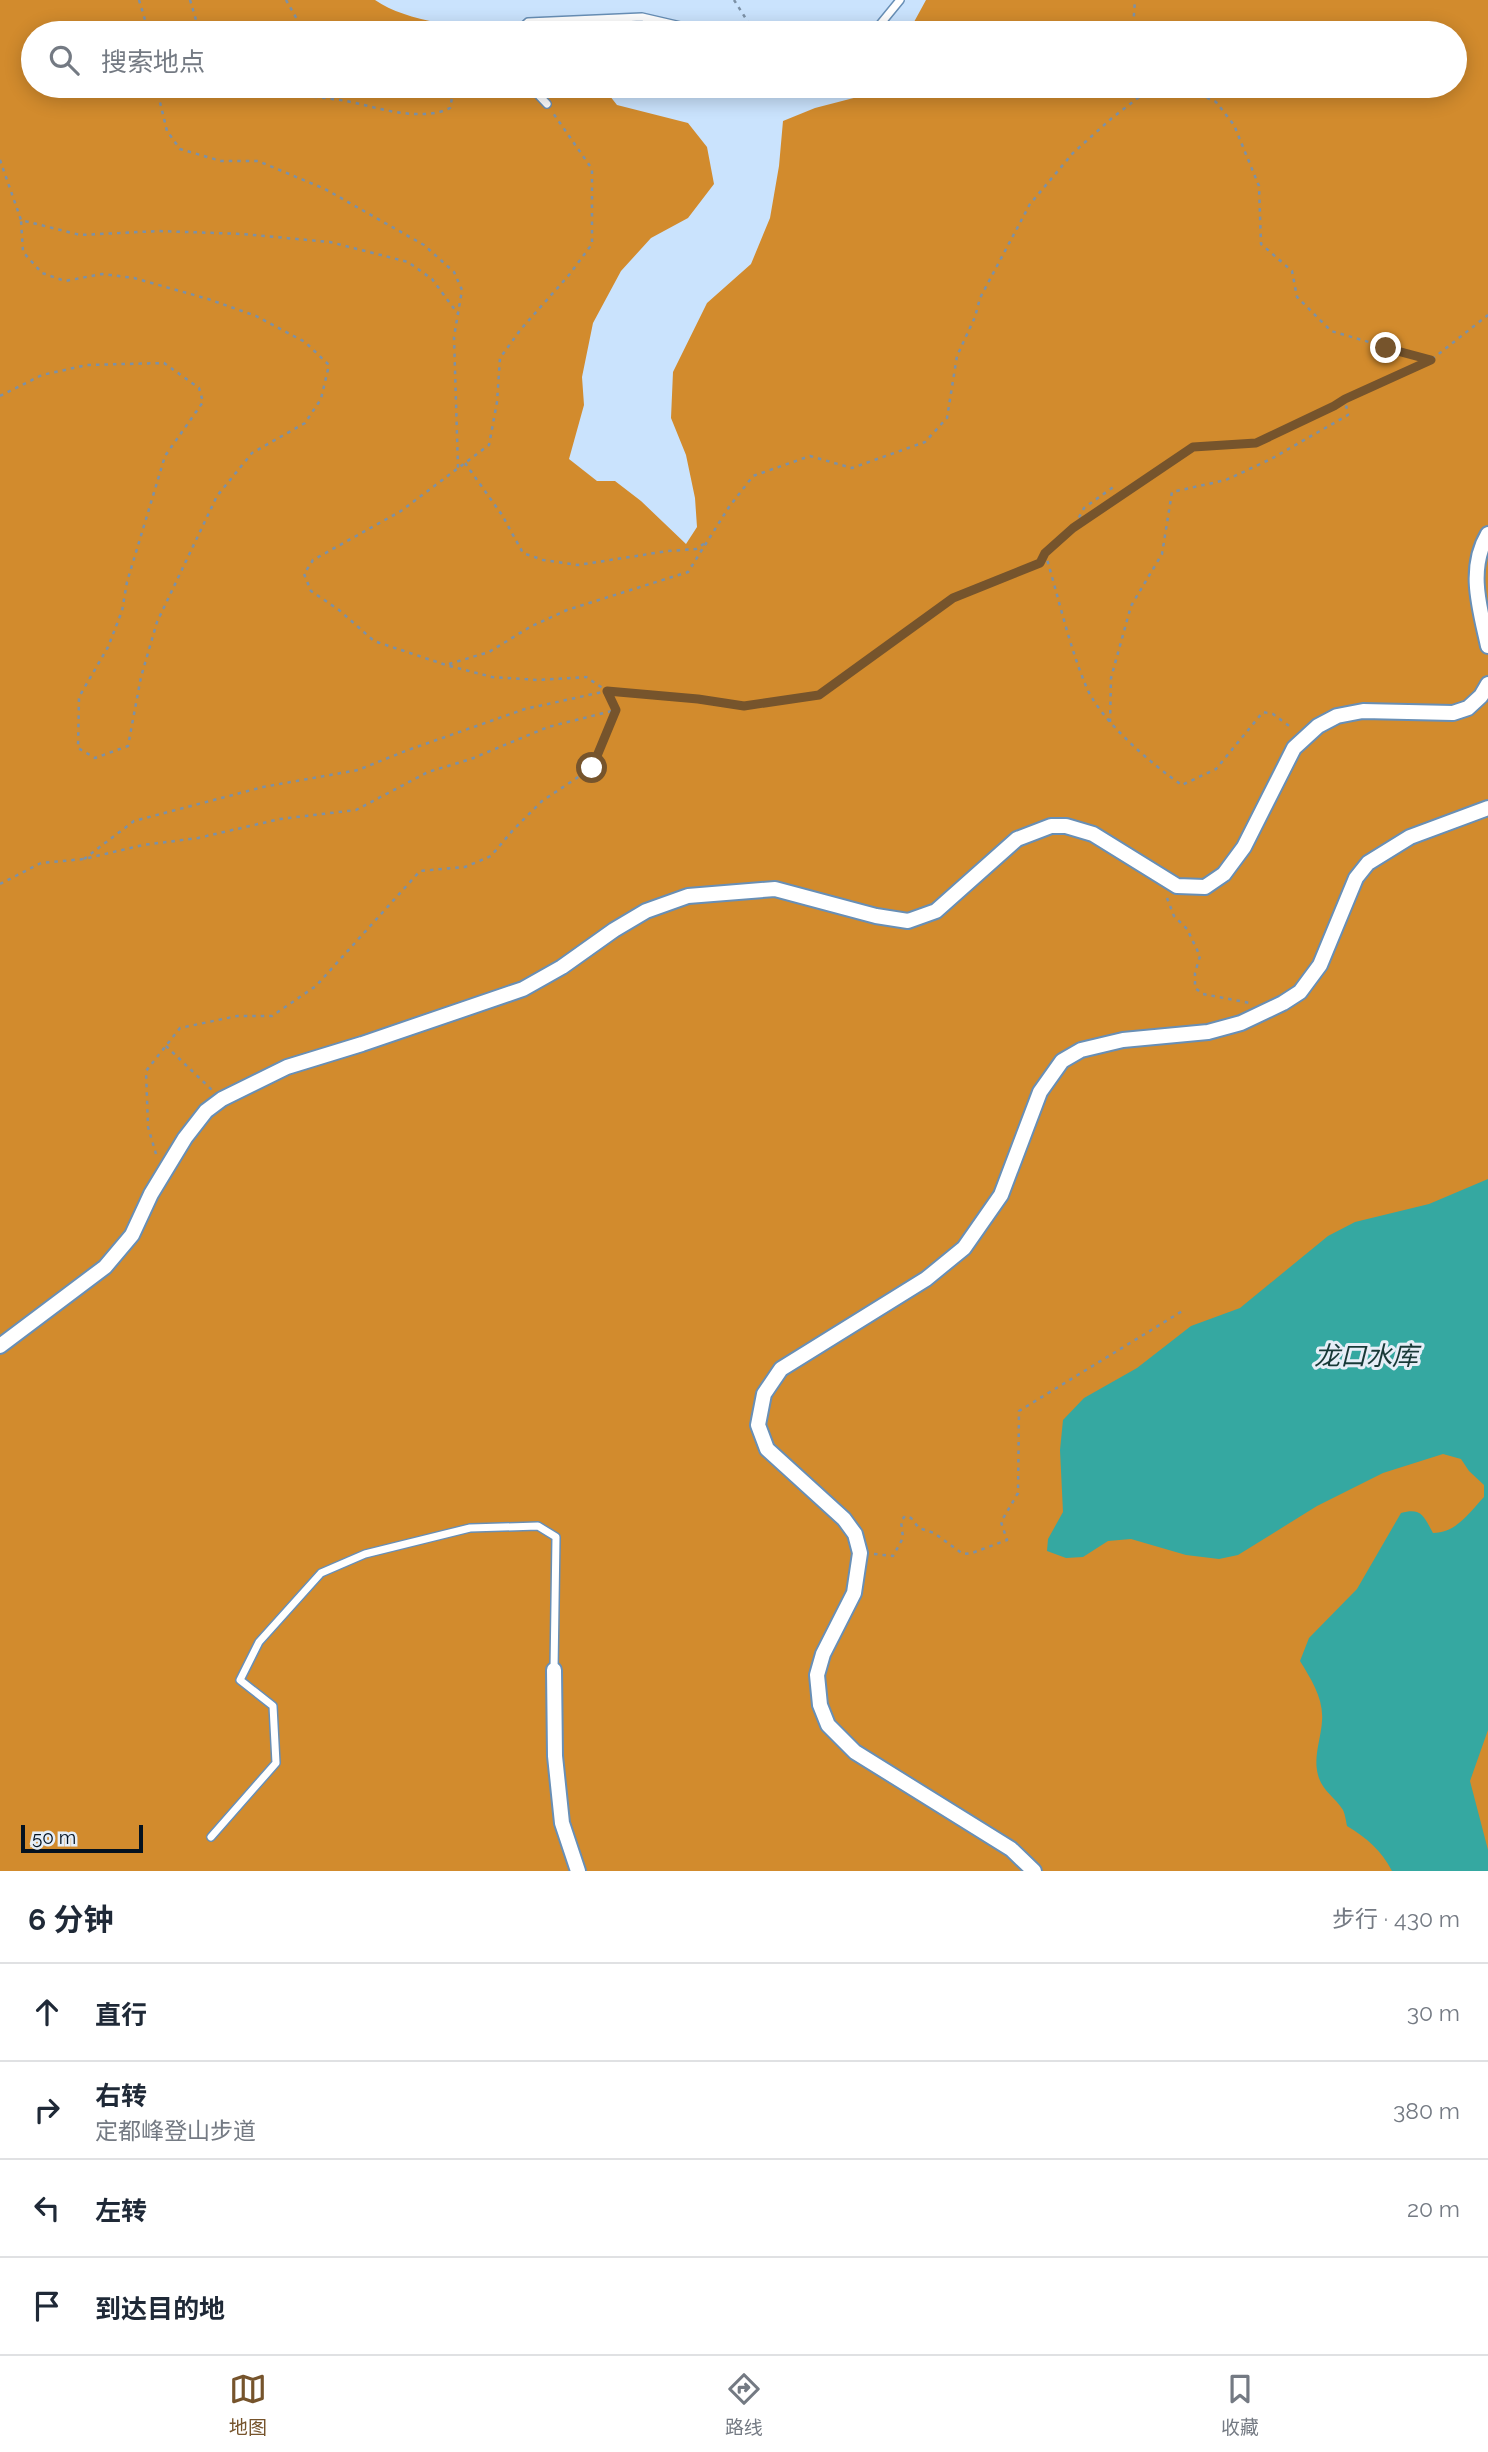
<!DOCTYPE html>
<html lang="zh">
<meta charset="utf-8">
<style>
:root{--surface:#fff;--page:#f2f2f3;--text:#1f2937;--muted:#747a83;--line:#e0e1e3;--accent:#76542c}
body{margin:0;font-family:Raleway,"Noto Sans SC",sans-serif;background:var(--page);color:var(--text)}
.scale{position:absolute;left:21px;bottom:18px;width:122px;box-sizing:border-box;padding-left:7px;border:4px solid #041220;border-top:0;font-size:19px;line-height:24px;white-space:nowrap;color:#041220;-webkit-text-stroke:5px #e6eef7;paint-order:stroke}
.stop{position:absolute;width:21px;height:21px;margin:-16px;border:5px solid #76542c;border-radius:50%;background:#fff}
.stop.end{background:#76542c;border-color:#fff;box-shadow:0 2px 7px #0008}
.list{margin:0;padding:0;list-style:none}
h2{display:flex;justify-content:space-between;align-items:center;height:91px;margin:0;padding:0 28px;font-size:30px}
h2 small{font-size:23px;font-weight:400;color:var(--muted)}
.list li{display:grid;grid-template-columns:46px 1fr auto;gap:21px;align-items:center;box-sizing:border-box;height:98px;padding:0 28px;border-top:2px solid var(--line)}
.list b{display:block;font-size:26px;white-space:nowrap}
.list p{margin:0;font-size:23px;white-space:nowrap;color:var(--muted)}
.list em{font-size:23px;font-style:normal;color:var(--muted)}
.icon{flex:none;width:38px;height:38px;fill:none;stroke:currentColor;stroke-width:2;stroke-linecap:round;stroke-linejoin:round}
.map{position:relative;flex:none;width:1488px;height:1871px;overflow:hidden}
.search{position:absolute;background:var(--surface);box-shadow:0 4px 18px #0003;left:21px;right:21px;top:21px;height:77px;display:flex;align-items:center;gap:18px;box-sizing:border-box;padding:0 24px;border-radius:38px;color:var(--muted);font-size:26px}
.sheet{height:483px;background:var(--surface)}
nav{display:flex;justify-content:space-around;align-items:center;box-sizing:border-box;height:98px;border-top:2px solid var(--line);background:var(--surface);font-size:19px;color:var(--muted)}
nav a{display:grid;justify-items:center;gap:4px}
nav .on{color:var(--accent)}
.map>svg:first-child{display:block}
.forest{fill:#d28b2d}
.water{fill:#35a8a1}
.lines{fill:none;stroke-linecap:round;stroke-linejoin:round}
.service-casing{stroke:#688fb6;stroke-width:10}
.minor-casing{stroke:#688fb6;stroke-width:18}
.path{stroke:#7c91a6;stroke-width:2.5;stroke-dasharray:3.5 5;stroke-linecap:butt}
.service{stroke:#fff;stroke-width:7}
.minor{stroke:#fff;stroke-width:14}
.route{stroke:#76542c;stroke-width:9}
.labels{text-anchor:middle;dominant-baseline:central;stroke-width:6;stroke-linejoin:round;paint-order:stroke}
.water-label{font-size:26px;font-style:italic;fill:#183937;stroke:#e6eef7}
</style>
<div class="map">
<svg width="1488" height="1871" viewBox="0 0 1488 1871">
<rect width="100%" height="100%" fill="#cae3fd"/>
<path class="forest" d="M0,0H375C414,27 487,28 535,33H33V86H602L617,105L688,123L707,147L714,184L688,218L651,238L621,271L593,323L582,377L584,405L569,459L597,481H615L641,501L686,544L697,527L695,498L686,455L671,418L673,372L707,303L751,264L770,218L779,166L783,121L815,108L873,93L877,86H1455V33H908L926,0H1488V1871H0Z"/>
<path class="water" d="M1488,1179V1730L1470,1781L1488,1850V1871H1392C1381,1850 1367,1838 1347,1826C1346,1821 1345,1814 1343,1810C1335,1797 1322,1791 1318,1775C1313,1757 1321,1739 1322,1721C1324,1699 1311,1679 1300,1661L1309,1638L1357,1589L1401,1513C1422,1507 1424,1517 1433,1533C1456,1533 1469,1513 1484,1497V1485L1469,1471L1461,1459L1443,1454L1383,1473L1317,1506L1238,1555L1219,1559L1186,1555L1131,1539L1108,1541L1083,1557L1066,1558L1047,1551L1048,1539L1063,1512L1060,1450L1063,1420L1084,1398L1137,1368L1191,1326L1240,1308L1328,1236L1355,1222L1429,1204Z"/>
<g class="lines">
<defs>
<path id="service" d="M516,33L528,22L642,17L711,33
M873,33L900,0
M530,86L547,104
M800,86H801
M211,1837L276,1763L273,1706L240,1680L259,1642L321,1573L365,1554L470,1528L538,1526L556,1537L554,1670"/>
<path id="minor" d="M1488,534C1467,569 1480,609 1488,646
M0,1346L105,1267L132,1235L151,1194L185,1138L206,1111L222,1099L287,1067L362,1044L523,989L562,967L614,930L646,911L688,896L775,889L876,916L908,921L936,911L1017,839L1051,826H1066L1093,834L1177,886L1205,887L1224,874L1244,847L1294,748L1318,726L1337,716L1363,711L1453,713L1468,708L1481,696L1488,684
M554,1670L555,1756L562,1823L578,1871
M1034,1871L1011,1849L855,1752L828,1725L820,1705L817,1675L823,1654L854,1593L860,1553L855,1534L844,1519L767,1449L758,1425L764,1394L781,1369L926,1279L964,1248L1001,1195L1040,1092L1062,1061L1081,1050L1123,1040L1208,1032L1241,1023L1283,1003L1300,992L1320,965L1356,878L1368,863L1410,837L1488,808"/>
</defs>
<use href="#service" class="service-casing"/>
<use href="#minor" class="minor-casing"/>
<path class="path" d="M139,0L149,33
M190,0L200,33
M286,0L305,33
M734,0L755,33
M1135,33L1133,28L1135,0
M156,86L167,131L180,149L221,161H258L325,189L424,245L454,272L462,290L454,337L458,468
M238,86C271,94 306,95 340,100C361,103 382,111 403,113C419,115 437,115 450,108L452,98L440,89L429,86
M0,160L21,220L80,235L159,231L242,234L330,242L408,262L432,279L458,314
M0,396L42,375L87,365L164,363L199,388L203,402L165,456L127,582L122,611L108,647L79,697L78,748L95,758L128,746L141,677L157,622L217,496L252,453L305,423L321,399L329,365L305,342L256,316L208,299L134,278L102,274L65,281L42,273L23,252L21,220
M465,463L502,515L523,553L543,560L578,565L668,551L696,549L708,541
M1075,525L1084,508L1116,485
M1045,553C1058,595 1069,646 1086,686C1099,719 1152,765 1182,785L1216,769L1263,712L1273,714L1292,728
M449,664L489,652L530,627L567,610L688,572L729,507L753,476L810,456L852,468L925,442L947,418L957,356L975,317L980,298L1030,204L1073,153L1112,118L1147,91L1183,86L1216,102L1234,125L1259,186L1261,244L1292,271L1297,297L1331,331L1431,360
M1110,722L1111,678L1131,606L1162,554L1172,492L1226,480L1271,459L1348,415L1345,400
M84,859L134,821L263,787L358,770L408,750L525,709L607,691L698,699L744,706L819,695L953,599L1040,563L1045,553L1073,528L1193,447L1256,443L1334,406L1345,399L1431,360L1488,315
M0,884L41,863L84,859L143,845L198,838L280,819L356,810L428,772L471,759L548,727L616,710
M1167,898L1174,916L1187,929L1200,956L1195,973V988L1203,994L1250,1003
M166,1046L212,1090
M156,1154L148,1127L146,1071L180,1028L237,1016H272L316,986L420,871L465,867L491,856L513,830L542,801L592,768L616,710L607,691L586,677L538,680L492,677L446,665L374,641L339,610L311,591L304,574L313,560L401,511L489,445L497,402L500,358L521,329L569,275L592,244V169L553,113
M874,1554L893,1556L903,1538L901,1521L905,1516L911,1518L919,1528L934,1533L963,1554L972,1553L1007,1540L1001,1522L1018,1493L1019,1411L1184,1310"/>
<use href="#service" class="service"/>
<use href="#minor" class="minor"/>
</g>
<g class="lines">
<path class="route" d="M592,768L616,710L607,691L698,699L744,706L819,695L953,598L1040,563L1045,553L1073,528L1193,447L1256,443L1334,406L1345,399L1431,360L1386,348"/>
</g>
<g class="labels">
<g class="water-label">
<text x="1366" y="1356">龙口水库</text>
</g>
</g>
</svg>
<div class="scale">50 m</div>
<div class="stop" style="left:592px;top:768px"></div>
<div class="stop end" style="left:1386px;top:348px"></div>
<div class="search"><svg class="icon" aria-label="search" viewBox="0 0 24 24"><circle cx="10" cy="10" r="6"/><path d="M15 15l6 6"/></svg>搜索地点</div>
</div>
<section class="sheet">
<h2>6 分钟<small>步行 · 430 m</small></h2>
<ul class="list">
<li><svg class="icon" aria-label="ahead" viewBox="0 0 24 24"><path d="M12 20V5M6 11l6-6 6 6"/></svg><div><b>直行</b></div><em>30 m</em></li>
<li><svg class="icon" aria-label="right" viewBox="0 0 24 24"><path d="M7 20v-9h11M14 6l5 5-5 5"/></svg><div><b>右转</b><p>定都峰登山步道</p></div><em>380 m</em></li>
<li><svg class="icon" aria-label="left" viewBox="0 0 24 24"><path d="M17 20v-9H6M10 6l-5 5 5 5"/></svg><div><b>左转</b></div><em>20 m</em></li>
<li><svg class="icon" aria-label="arrive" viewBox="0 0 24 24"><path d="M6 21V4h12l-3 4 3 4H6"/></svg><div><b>到达目的地</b></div></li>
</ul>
</section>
<nav>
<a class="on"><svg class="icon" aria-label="map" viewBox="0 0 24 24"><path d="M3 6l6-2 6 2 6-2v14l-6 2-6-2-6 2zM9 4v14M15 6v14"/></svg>地图</a>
<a><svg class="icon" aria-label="directions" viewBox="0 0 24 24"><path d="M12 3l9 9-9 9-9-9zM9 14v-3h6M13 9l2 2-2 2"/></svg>路线</a>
<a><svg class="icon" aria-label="saved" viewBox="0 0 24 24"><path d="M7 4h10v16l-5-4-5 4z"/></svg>收藏</a>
</nav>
